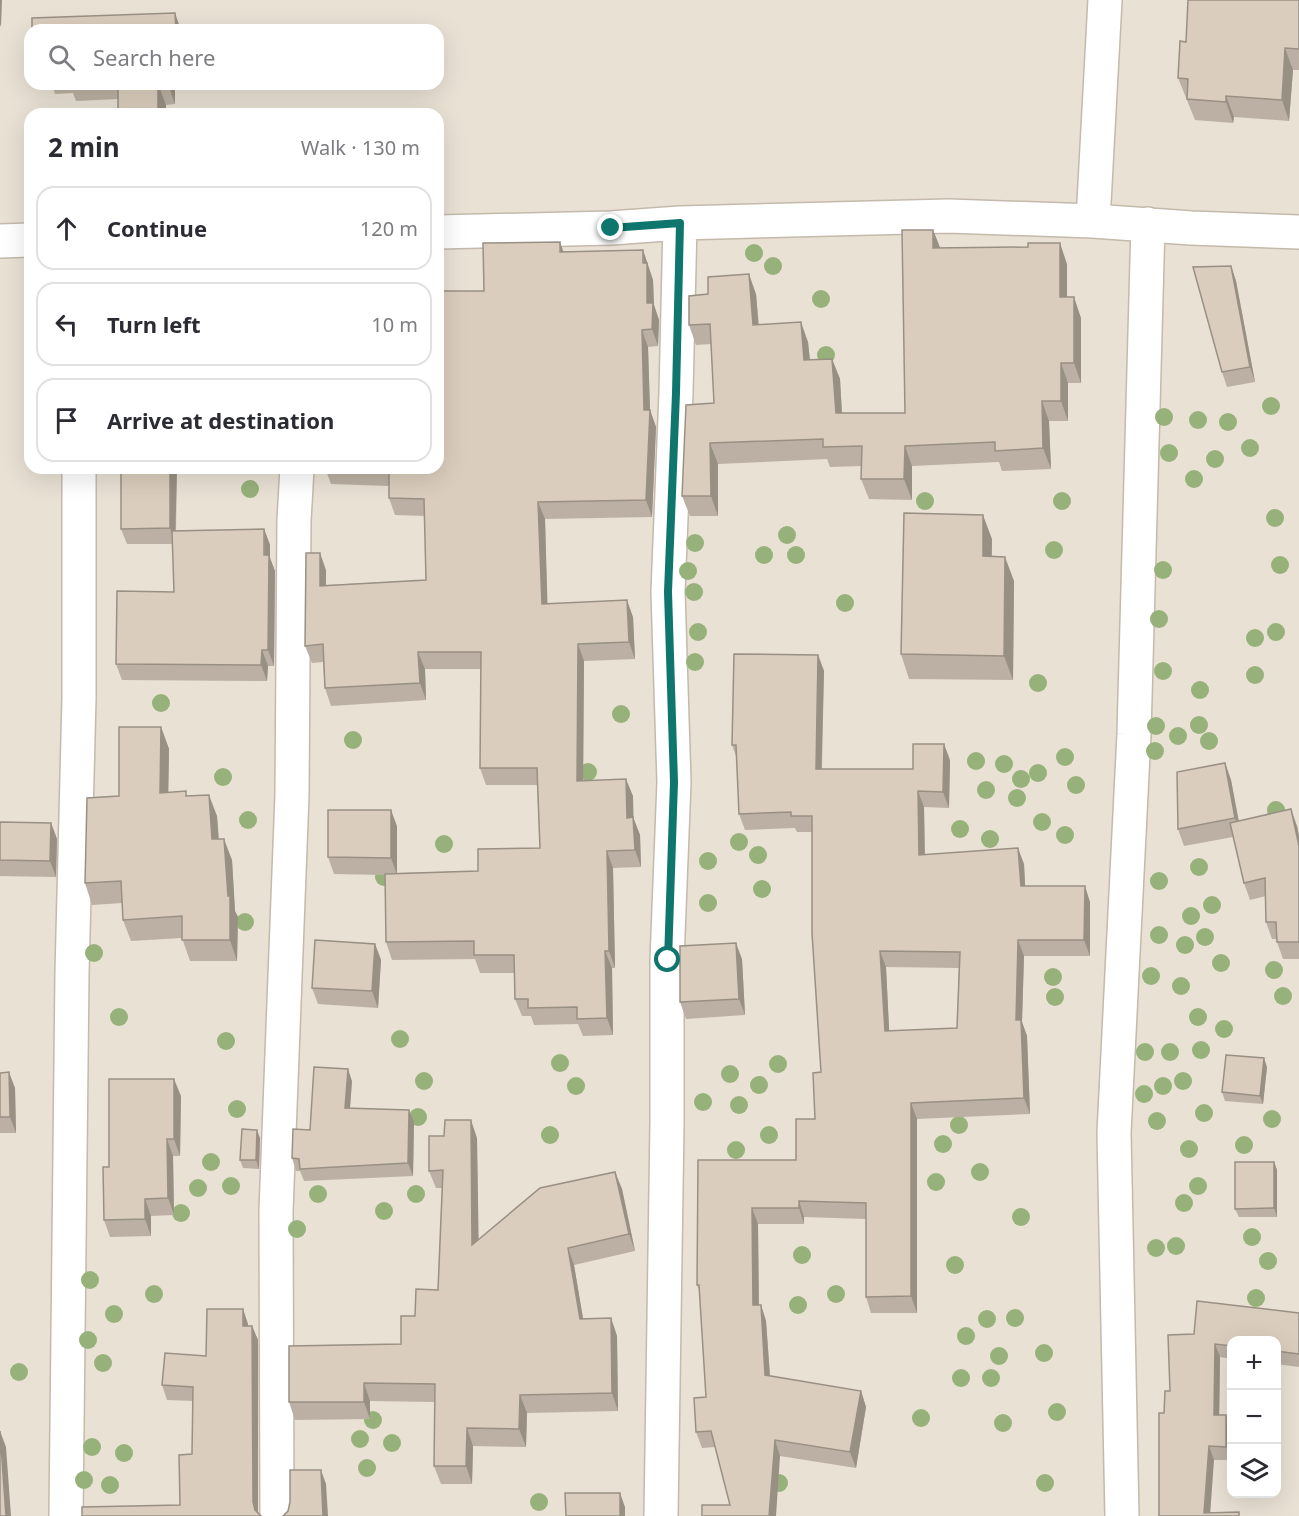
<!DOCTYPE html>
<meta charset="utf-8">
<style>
:root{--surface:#fff;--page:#f7f7f7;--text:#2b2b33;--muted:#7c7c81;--line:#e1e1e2}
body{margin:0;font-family:"Noto Sans",sans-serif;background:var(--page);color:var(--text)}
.controls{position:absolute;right:18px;bottom:18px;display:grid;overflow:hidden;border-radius:12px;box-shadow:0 6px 24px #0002}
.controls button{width:54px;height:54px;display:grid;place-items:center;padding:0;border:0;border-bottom:2px solid var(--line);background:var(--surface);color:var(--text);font:30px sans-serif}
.stop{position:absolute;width:18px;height:18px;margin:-14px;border:4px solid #0f766e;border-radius:50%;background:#fff}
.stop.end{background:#0f766e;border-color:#fff;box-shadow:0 2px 6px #0008}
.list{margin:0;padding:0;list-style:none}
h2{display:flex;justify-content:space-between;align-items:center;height:78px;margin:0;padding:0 24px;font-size:26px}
h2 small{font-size:20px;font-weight:400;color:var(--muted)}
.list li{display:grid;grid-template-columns:39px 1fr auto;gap:18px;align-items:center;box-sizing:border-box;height:84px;margin:0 12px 12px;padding:0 12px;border:2px solid var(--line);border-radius:18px}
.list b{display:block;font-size:22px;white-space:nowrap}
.list em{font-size:20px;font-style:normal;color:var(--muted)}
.icon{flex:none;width:33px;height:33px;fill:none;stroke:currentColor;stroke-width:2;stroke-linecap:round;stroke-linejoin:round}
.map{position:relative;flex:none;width:1299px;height:1516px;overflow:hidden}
.search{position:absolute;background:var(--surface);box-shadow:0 6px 24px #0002;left:24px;top:24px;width:420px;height:66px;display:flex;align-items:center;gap:15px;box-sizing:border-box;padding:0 21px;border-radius:18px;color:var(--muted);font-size:22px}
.panel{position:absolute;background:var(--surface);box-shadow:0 6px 24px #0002;left:24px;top:108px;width:420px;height:366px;border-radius:18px}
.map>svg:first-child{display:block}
.residential{fill:#e9e1d4;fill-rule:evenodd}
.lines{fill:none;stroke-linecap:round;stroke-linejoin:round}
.street-casing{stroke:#c4b9ab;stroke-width:36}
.street{stroke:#fff;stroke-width:33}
.tree{fill:#97b17b}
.wall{fill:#bbb0a3;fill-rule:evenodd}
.shaded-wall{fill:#999084}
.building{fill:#dacdbd;stroke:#999084;stroke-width:1.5;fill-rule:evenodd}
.route{stroke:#0f766e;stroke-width:8}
</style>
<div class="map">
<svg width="1299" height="1516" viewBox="0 0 1299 1516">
<rect width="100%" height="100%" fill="#f4efe6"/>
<path class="residential" d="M0,0H1299V1516H0ZM30,30H438V84H30ZM30,114H438V468H30ZM1232,1340H1276V1494H1232Z"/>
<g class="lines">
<defs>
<path id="street" d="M1093,221L1105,0
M438,232L611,228L680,223L949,216L1093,221L1191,228L1299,232
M0,241L30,240
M66,1516L72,973L79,698V468
M277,1516L276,1211L292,795L294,521L297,468
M661,1516L667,1123V960L674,782L668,592L676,393L680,223
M1122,1516L1114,1133L1134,734L1148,224"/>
</defs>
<use href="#street" class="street-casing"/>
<use href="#street" class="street"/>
</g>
<g class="tree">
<circle cx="754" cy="253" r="9"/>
<circle cx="773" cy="266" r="9"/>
<circle cx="821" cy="299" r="9"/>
<circle cx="826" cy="355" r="9"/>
<circle cx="1271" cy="406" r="9"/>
<circle cx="1164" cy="417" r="9"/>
<circle cx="1198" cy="420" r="9"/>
<circle cx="1228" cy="422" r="9"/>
<circle cx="1250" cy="448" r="9"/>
<circle cx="1169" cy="453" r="9"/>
<circle cx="1215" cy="459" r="9"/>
<circle cx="1194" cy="479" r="9"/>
<circle cx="250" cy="489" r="9"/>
<circle cx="925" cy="501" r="9"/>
<circle cx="1062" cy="501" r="9"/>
<circle cx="1275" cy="518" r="9"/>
<circle cx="787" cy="535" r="9"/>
<circle cx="695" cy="543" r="9"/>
<circle cx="1054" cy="550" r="9"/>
<circle cx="764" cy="555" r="9"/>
<circle cx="796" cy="555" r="9"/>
<circle cx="1280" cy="565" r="9"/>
<circle cx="1163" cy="570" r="9"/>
<circle cx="688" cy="571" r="9"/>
<circle cx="694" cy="592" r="9"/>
<circle cx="845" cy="603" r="9"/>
<circle cx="1159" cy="619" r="9"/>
<circle cx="698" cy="632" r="9"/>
<circle cx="1276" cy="632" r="9"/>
<circle cx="1255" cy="638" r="9"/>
<circle cx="695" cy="662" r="9"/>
<circle cx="1163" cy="671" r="9"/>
<circle cx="1255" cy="675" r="9"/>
<circle cx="1038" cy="683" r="9"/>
<circle cx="1200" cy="690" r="9"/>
<circle cx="161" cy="703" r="9"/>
<circle cx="621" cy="714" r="9"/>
<circle cx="1199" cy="725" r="9"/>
<circle cx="1156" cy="726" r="9"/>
<circle cx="1178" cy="736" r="9"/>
<circle cx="353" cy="740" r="9"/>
<circle cx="1209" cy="741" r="9"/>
<circle cx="1155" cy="751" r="9"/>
<circle cx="1065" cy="757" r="9"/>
<circle cx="976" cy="761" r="9"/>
<circle cx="1004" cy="764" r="9"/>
<circle cx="588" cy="772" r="9"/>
<circle cx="1038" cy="773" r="9"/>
<circle cx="223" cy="777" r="9"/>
<circle cx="1021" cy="779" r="9"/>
<circle cx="1076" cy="785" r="9"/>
<circle cx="986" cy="790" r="9"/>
<circle cx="1017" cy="798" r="9"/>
<circle cx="1276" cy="810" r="9"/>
<circle cx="248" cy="820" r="9"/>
<circle cx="1042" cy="822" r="9"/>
<circle cx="960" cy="829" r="9"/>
<circle cx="1065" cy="835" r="9"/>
<circle cx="990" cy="839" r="9"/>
<circle cx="739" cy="842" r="9"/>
<circle cx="444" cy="844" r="9"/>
<circle cx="758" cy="855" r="9"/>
<circle cx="708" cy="861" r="9"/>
<circle cx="1199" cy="867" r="9"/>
<circle cx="384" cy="877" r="9"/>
<circle cx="1159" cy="881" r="9"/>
<circle cx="762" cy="889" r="9"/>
<circle cx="708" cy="903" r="9"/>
<circle cx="1212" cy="905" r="9"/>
<circle cx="1191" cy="916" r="9"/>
<circle cx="245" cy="922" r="9"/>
<circle cx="1159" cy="935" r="9"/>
<circle cx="1205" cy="937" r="9"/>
<circle cx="1185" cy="945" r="9"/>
<circle cx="94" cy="953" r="9"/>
<circle cx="1221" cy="963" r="9"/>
<circle cx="1274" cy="970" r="9"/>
<circle cx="1151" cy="976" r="9"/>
<circle cx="1053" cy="977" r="9"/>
<circle cx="1181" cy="986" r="9"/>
<circle cx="1283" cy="996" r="9"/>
<circle cx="1055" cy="997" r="9"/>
<circle cx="119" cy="1017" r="9"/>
<circle cx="1198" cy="1017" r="9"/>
<circle cx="1224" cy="1029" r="9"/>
<circle cx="400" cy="1039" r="9"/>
<circle cx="226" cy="1041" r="9"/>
<circle cx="1201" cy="1050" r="9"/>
<circle cx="1145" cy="1052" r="9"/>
<circle cx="1170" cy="1052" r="9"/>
<circle cx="560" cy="1063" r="9"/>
<circle cx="778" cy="1064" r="9"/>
<circle cx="730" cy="1074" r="9"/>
<circle cx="424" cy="1081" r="9"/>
<circle cx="1183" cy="1081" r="9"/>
<circle cx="759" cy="1085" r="9"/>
<circle cx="576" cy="1086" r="9"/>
<circle cx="1163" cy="1086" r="9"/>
<circle cx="1144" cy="1094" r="9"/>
<circle cx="703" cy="1102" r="9"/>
<circle cx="739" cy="1105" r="9"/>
<circle cx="237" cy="1109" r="9"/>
<circle cx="1204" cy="1113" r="9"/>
<circle cx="418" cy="1117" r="9"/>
<circle cx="1272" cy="1119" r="9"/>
<circle cx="1157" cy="1121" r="9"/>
<circle cx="959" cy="1125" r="9"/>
<circle cx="550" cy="1135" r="9"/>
<circle cx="769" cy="1135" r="9"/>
<circle cx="943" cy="1144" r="9"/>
<circle cx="1244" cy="1145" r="9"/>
<circle cx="1189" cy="1149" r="9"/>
<circle cx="736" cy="1150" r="9"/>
<circle cx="211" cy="1162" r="9"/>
<circle cx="980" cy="1172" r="9"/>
<circle cx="936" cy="1182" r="9"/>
<circle cx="231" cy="1186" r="9"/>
<circle cx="1198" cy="1186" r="9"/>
<circle cx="198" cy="1188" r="9"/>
<circle cx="318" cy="1194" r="9"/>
<circle cx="416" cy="1194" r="9"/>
<circle cx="1184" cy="1203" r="9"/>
<circle cx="384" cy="1211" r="9"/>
<circle cx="181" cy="1213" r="9"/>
<circle cx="1021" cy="1217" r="9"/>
<circle cx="297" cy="1229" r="9"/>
<circle cx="1252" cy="1237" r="9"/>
<circle cx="1176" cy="1246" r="9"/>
<circle cx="1156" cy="1248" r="9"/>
<circle cx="802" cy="1255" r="9"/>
<circle cx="1268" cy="1261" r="9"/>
<circle cx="955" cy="1265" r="9"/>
<circle cx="90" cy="1280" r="9"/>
<circle cx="154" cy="1294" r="9"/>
<circle cx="836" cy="1294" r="9"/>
<circle cx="1256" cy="1298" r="9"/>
<circle cx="798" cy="1305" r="9"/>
<circle cx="114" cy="1314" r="9"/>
<circle cx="1015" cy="1318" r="9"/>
<circle cx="987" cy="1319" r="9"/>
<circle cx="966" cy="1336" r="9"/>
<circle cx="88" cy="1340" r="9"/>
<circle cx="1044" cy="1353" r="9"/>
<circle cx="999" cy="1356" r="9"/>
<circle cx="103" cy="1363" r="9"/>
<circle cx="19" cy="1372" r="9"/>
<circle cx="961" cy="1378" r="9"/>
<circle cx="991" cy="1378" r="9"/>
<circle cx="1057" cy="1412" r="9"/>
<circle cx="921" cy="1418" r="9"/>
<circle cx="373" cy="1420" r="9"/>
<circle cx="1003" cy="1423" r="9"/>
<circle cx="360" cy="1439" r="9"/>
<circle cx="392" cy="1443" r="9"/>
<circle cx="92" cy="1447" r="9"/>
<circle cx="124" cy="1453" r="9"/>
<circle cx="367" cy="1468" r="9"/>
<circle cx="84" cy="1480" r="9"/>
<circle cx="779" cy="1483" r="9"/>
<circle cx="1045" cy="1483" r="9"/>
<circle cx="110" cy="1485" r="9"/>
<circle cx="539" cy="1502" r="9"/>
</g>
<path class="wall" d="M1299,0V70H1293L1289,121L1234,117L1233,123L1195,120L1178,78L1186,42Z
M52,84H175V104L166,105L118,99L76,101L73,93L55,94Z
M933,230L940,248L1067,264V297L1081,318V383H1068V421H1049L1051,469L1002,471L999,462L912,466V500L869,499L861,479L862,466L830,467L827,459L718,464V516H690L682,496L714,403L711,344L696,345L689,325L708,294H756L759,325L808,342L810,360L832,359L840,379L842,413H905Z
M560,242L563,252L643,250L653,280L654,305L659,320L658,346L648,347L650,410L656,427L652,517L545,519L547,604L633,617L635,659L584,661L583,781L633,796V817L640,835L641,867L613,868L615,968H612L613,1035L583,1036L578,1024L534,1025L531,1016H522L515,999V973H480L475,959L392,960L386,942L385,875L334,874L328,857L397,826V873L478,871L540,848L537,785H486L480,768L481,669H425L426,700L331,706L325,688L323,662L312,663L305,646L326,570V585L426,580L425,516L395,515L389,498V486L331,484L325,468H438L484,291Z
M1231,266L1236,281L1255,382L1227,387L1222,372Z
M121,468H177L176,531L264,529L270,545V558L275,571L274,666H268L267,681L122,680L116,664L174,592L173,544H127L121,529Z
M992,539V556L1014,581L1013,680L909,679L901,654Z
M818,655L824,671L822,769H913L950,760L949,808L924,807L925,855L1024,864L1025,886L1090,902V956H1024L1022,1022L1027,1036L1030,1114L917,1119V1313H871L866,1297V1219L804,1217V1224H758L759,1305H761L766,1321L770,1376L861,1391L866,1407L856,1468L780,1456L730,1505L715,1447L702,1448L696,1432L706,1397L700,1293L697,1285L698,1160H796L815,1119L821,1072L812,832H797L795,828L745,830L739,814L737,759L732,745ZM886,967L959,968L957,1028L889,1031Z
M161,727L169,749L168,792L188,796L217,816L219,839L232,860L235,911L238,917L237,961H190L182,938L131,941L123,920L122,903L92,905L85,883L119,796Z
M1225,763L1231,780L1239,821L1297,826L1299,836V959H1283L1277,942L1276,939H1272L1266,922V896L1250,900L1244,883L1233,837L1184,846L1178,829Z
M0,822L51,823L57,839L56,877L0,876Z
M375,944L381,960L378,1008L318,1004L312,988Z
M742,959L745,1015L686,1019L680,1002Z
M1267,1067L1263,1104L1225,1101L1222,1092Z
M0,1073L15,1088L16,1133H0Z
M352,1081L350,1108L414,1122L413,1176L304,1181L300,1171H296L292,1158L310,1130Z
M181,1096L180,1156H173L174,1215L151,1216V1236L110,1237L104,1220Z
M260,1138L259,1169L243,1168L240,1160Z
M477,1138L478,1240L615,1172L622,1189L635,1251L574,1265L583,1319L611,1318L617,1336L618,1411L527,1413L526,1447L473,1446L472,1484H441L434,1466L435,1402L370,1401V1419L295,1420L289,1402L401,1344L415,1316L438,1290L442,1188H436L429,1171Z
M1274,1162L1277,1170V1217H1239L1235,1209Z
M243,1309L248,1326H252L258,1340V1514L180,1505L192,1454L193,1401L167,1400L162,1385L206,1356Z
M1299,1313V1367L1276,1364V1341H1232V1359L1220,1357L1219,1415H1226L1231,1429V1460H1214L1159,1516L1164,1413L1170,1391L1194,1334Z"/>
<path class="shaded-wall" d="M0,0H2L1,27L0,24Z
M175,13L181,30H176Z
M1285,48L1293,70L1289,121L1282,100Z
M158,84L166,105V114H158Z
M168,84H175V104Z
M1226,96L1234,117L1233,123L1226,102Z
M933,230L941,250L933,248Z
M560,242L566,259L560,252Z
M1060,243L1067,264V318L1060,297Z
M643,250L653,280L654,305L659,320L658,346L652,329L647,303Z
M1231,266L1236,281L1255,382L1250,367Z
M749,274L756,294L760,346L753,325Z
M1074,297L1081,318V383L1074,363Z
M801,322L808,342L812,381L804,360Z
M642,330L648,347L650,410L656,427L652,517L646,500Z
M832,359L840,379L843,433L836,413Z
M1061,363L1068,383V421L1061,401Z
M1042,401L1049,421L1051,469L1043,448Z
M710,443L718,464V516L711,496Z
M905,446L912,466V500L904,479Z
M170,468H177L175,544L170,528Z
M538,502L545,519L548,621L542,604Z
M983,515L992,539L991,580L983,556Z
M264,529L270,545V558L275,571L274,666L268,650Z
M320,553L326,570V603L320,586Z
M1005,557L1014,581L1013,680L1004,656Z
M627,600L633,617L635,659L629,642Z
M578,644L584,661L583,798L577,781Z
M262,650L268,666L267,681L261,665Z
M418,652L425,669L426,700L420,683Z
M818,655L824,671L821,785L816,769Z
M161,727L169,749L168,814L160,793Z
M944,744L950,760L949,808L943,792Z
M1225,763L1231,780L1241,835L1235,818Z
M626,779L633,796L634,835L627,818Z
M918,791L924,807L925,871L919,855Z
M209,795L217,816L220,861L212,839Z
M1291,809L1297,826L1299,836V846Z
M391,810L397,826V875L391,858Z
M633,817L640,835L641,867L635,850Z
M51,823L57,839L56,877L50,861Z
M224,839L232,860L235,911L238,917L237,961L230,940Z
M1018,848L1024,864L1026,902L1021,886Z
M607,851L613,868L615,968L609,951Z
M1085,886L1090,902V956L1084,940Z
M1018,940L1024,956L1022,1022L1027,1036L1030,1114L1024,1098L1016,1020Z
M736,943L742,959L745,1015L739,999Z
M375,944L381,960L378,1008L372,991Z
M605,951L612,968L613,1035L607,1018Z
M880,951L886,967L890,1047L885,1031Z
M1264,1058L1267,1067L1263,1104L1260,1096Z
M348,1069L352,1081L349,1120L345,1108Z
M9,1072L15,1088L16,1133L10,1117Z
M174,1079L181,1096L180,1156L174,1139Z
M911,1103L917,1119V1313L911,1296Z
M409,1110L414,1122L413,1176L408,1163Z
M471,1120L477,1138L479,1262L472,1245Z
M257,1130L260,1138L259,1169L256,1160Z
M167,1139L173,1156L174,1215L168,1198Z
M1274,1162L1277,1170V1217L1274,1208Z
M615,1172L622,1189L635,1251L629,1234Z
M145,1199L151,1216V1236L145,1219Z
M799,1201L804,1217V1224L799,1208Z
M752,1208L758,1224L759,1321L753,1305Z
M568,1248L574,1265L586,1336L580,1319Z
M761,1305L766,1321L771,1391L765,1375Z
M243,1309L248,1324V1340L243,1326Z
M611,1318L617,1336L618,1411L612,1393Z
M252,1326L258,1340V1516H257L253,1502Z
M1215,1344L1220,1357L1219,1429L1214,1415Z
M364,1383L370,1401V1419L364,1402Z
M861,1391L866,1407L856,1468L850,1452Z
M520,1395L527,1413L526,1447L519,1429Z
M1226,1415L1231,1429V1460L1226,1447Z
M467,1428L473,1446L472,1484L466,1466Z
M0,1431L6,1447L11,1516H6Z
M775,1440L780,1456L776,1516H769Z
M1209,1446L1214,1460L1210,1516L1204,1513Z
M321,1470L326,1484L328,1516H323Z
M620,1493L625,1507V1516H620Z"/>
<path class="building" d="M1188,0H1299V49L1285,48L1282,100L1226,96V102L1187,99L1188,79L1178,78L1180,41L1186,42Z
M175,13L176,30H32V18Z
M116,84H158V114H118V84Z
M902,230H933V248L1028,247V243H1060V297H1074V363H1061V401H1042L1043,448L995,451V442L905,446L904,479H861L862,446L823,447V439L710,443L711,496H682L686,405L714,403L710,324L689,325V296L708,294V277L749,274L753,325L801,322L804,360L832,359L836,413H905Z
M560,242V252L643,250V263H647V303H653L652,329L642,330L644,410H650L646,500L538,502L542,604L627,600L629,642L578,644L577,781L626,779L627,818L633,817L635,850L607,851L609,951H605L607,1018L577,1019V1007L528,1008V999H515L514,955H474V941L386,942L385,874L478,871V849L540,848L537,768H480L481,652H418L420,683L325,688L323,644L305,646L306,553H320V586L426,580L424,499L389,498V472H384V469L351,468H438V291H484L483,243Z
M1231,266L1250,367L1222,372L1193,267Z
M121,468H170V528L121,529Z
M904,513L983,515V556L1005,557L1004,656L901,654Z
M264,529V555H269L268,650H262L261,665L116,664L117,591L174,592L172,531Z
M734,654L818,655L816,769H913V744H944L943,792L918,791L919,855L1018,848L1021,886H1085L1084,940H1018L1016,1020H1021L1024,1098L911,1103V1296L866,1297V1203L799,1201V1208H752L753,1305H761L765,1375L861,1391L850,1452L775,1440L769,1516H702V1505H730L711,1431L696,1432L694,1398L706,1397L699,1285H697L698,1160H796V1119H815L813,1073L821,1072L812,933V816H791V812L739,814L736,745H732ZM880,951L960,952L957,1028L885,1031Z
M119,727H161L160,793L186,791V796L209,795L212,839H224L228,896H230V940H182V916L123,920L121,881L85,883L87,798L119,796Z
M1225,763L1235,818L1178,829L1177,772Z
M1291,809L1299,846V942H1277L1276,922H1266L1265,878L1244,883L1230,823Z
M328,810H391V858L328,857Z
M0,822L51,823L50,861L0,860Z
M315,940L375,944L372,991L312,988Z
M736,943L739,999L680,1002V946Z
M1226,1055L1264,1058L1260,1096L1222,1092Z
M314,1067L348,1069L345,1108L409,1110L408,1163L300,1169L299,1159L292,1158L293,1129L310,1130Z
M9,1072L10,1117H0V1073Z
M109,1079H174V1139H167L168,1198L145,1199V1219L104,1220L103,1167H109Z
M445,1120H471L472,1245L540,1188L615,1172L629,1234L568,1248L580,1319L611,1318L612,1393L520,1395L519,1429L467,1428L466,1466H434L435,1384L364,1383V1402H289V1346L401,1344V1316H415L416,1289L438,1290L443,1170L429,1171V1136H444Z
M242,1129L257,1130L256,1160H240Z
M1235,1162H1274V1208L1235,1209Z
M1197,1301L1299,1313V1354L1276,1351V1341H1232V1346L1215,1344L1214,1415H1226V1447L1209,1446L1204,1513L1239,1512V1516H1159V1413H1164L1165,1391H1170L1168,1335L1194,1334Z
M207,1309H243V1326H252L253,1502L255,1510L261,1516H82V1507L180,1505L179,1455L192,1454L193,1387L162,1385L165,1353L206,1356Z
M0,1431L6,1516H0Z
M290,1470H321L323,1516H283L288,1511L290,1502Z
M565,1493H620V1516H566Z"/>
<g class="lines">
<path class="route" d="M611,228L680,223L676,393L668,592L674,782L668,960"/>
</g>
</svg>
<div class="controls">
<button>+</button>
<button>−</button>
<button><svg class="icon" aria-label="layers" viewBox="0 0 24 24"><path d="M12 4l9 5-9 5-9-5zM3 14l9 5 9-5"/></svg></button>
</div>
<div class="stop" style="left:668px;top:960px"></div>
<div class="stop end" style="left:611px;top:228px"></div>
<div class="search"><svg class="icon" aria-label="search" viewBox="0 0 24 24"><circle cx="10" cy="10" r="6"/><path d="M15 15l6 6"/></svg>Search here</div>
<section class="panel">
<h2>2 min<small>Walk · 130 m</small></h2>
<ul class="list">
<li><svg class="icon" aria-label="ahead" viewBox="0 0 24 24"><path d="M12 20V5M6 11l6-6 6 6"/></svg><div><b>Continue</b></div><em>120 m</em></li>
<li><svg class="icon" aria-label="left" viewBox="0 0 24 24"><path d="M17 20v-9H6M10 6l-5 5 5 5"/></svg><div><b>Turn left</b></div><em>10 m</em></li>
<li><svg class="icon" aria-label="arrive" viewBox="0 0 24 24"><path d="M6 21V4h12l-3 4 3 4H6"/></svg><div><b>Arrive at destination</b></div></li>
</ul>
</section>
</div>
